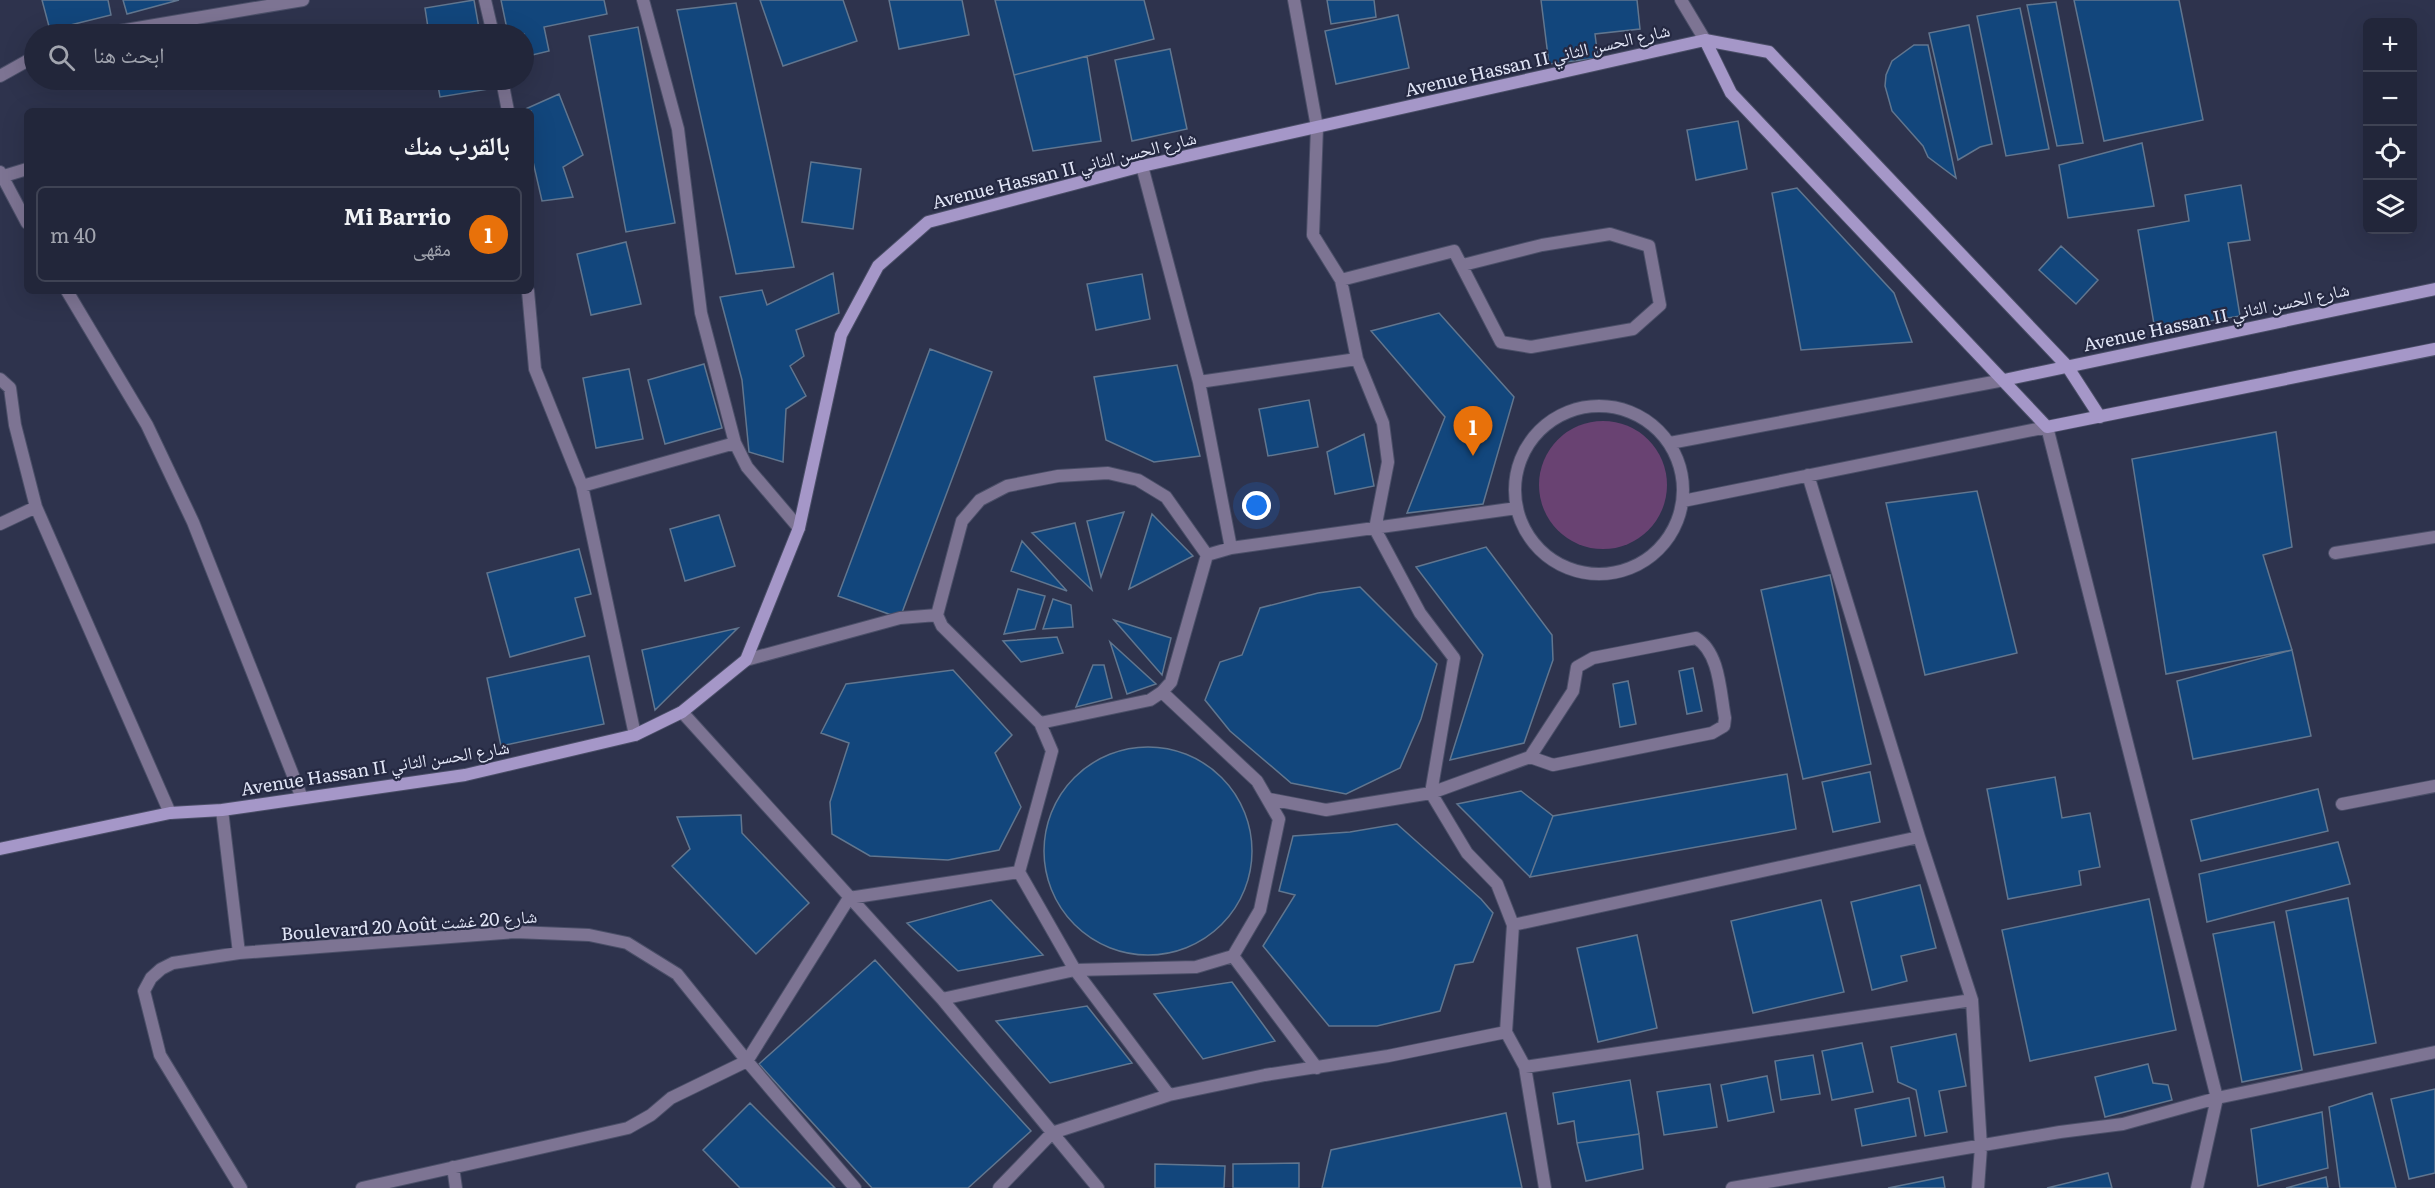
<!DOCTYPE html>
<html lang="ar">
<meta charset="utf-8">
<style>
:root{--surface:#22263a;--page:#2a2e42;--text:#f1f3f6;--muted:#a2a5af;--line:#3f4354;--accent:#ea580c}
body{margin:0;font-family:Literata,"Noto Naskh Arabic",serif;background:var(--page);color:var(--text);direction:rtl}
.controls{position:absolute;right:18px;top:18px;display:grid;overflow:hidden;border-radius:9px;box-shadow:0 6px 24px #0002}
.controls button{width:54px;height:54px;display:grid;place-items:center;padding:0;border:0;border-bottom:2px solid var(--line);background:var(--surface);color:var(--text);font:30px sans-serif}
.you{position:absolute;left:1257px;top:506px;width:21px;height:21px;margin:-15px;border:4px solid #fff;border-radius:50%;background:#1a73e8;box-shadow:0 0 0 9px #1a73e833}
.badge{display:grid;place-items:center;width:39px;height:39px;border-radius:50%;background:var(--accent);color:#fff;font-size:20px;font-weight:700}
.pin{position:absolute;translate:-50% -50px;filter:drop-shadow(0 2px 3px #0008)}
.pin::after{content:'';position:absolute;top:32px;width:21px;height:18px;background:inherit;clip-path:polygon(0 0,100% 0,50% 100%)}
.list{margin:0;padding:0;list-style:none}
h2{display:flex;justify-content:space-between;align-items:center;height:78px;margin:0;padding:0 24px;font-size:26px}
h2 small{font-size:20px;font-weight:400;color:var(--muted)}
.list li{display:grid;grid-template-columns:39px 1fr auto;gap:18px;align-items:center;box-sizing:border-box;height:96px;margin:0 12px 12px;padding:0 12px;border:2px solid var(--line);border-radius:9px}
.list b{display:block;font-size:22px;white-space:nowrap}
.list p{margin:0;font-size:20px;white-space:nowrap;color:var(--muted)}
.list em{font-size:20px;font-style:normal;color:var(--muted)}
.icon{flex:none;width:33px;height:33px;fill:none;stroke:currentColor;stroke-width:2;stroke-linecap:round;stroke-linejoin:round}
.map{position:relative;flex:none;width:2435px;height:1188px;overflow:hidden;direction:ltr}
.search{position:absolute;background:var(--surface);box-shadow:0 6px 24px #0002;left:24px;top:24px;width:510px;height:66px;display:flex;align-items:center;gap:15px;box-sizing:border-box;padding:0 21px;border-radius:33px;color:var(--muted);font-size:22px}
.panel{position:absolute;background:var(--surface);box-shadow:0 6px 24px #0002;left:24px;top:108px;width:510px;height:186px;border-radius:9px;direction:rtl}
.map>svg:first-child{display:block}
.green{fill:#694272}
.building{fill:#12467c;stroke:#61768f;stroke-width:1.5}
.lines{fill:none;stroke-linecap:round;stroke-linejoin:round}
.lane-casing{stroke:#4b4f68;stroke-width:14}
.street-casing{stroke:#4b4f68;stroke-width:14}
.secondary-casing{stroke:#4b4f68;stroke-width:14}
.lane{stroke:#7d7493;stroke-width:12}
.street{stroke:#7d7493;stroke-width:12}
.secondary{stroke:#a597c8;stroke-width:12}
.labels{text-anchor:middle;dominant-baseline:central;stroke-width:4.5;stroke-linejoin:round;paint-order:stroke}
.street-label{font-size:18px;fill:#e1e5f6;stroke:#252942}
</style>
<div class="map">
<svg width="2435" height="1188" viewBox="0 0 2435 1188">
<rect width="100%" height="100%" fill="#2e334d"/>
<path class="green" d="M1539 485a64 64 0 1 1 128 0a64 64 0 1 1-128 0Z"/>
<path class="building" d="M42,0H108L111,15L50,30Z
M123,0H179L127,14Z
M474,0L480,34H429L425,8Z
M501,0H604L607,14L544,27L549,51L524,57V34H508Z
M760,0H843L857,41L783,66Z
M889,0H962L969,35L899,49Z
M995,0H1144L1154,39L1014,75Z
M1327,0H1374L1376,17L1331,24Z
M1541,0H1637L1640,29L1595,34L1598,58L1549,64Z
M2074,0H2179L2203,120L2104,141Z
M2056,2L2083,143L2057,146L2027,5Z
M736,3L794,267L736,274L677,10Z
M2020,8L2049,149L2006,156L1977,16Z
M1398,15L1409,68L1336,84L1325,31Z
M1969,25L1992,144L1980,147L1958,160L1929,33Z
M638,27L675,223L626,232L589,36Z
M1914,45H1928L1956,178L1928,157L1923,146L1892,111L1885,86L1886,75L1892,61Z
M1170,49L1187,129L1132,141L1115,60Z
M1087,56L1101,141L1033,151L1014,75Z
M437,80H487L489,89L440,97Z
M559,94L583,155L563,167L573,197L542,201L531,153V111H521Z
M1738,121L1747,169L1696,180L1687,130Z
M2142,143L2154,206L2068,218L2059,165Z
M811,162L861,169L853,229L802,222Z
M2241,185L2250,240L2228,243L2240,316L2155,330L2138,230L2189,221L2185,195Z
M1797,188L1894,293L1912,342L1801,350L1772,193Z
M626,242L641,304L591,315L577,254Z
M2061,246L2098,280L2076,304L2039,270Z
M833,273L839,313L796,330L804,356L790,366L806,396L786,409L783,462L749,452L742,380L720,297L762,290L767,305Z
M1142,274L1150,319L1096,330L1087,284Z
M1439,313L1514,397L1483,504L1407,513L1445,417L1371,331Z
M930,349L992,372L900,618L838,596Z
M704,364L722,428L665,444L648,380Z
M1177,365L1200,456L1154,462L1106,440L1094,377Z
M629,369L643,439L596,448L583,378Z
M1309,400L1318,447L1268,456L1259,409Z
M2276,432L2292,547L2263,555L2292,650L2166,674L2132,459Z
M1364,434L1374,486L1335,494L1327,452Z
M1977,491L2017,653L1925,675L1886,503Z
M1124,512L1101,577L1087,521Z
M1152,514L1193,556L1129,589Z
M719,515L735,566L685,581L670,529Z
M1075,523L1092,590L1032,533Z
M1022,541L1067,591L1011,571Z
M1486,547L1552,635L1553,660L1524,743L1450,760L1483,655L1416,567Z
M579,549L591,594L575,598L585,636L510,657L487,573Z
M1830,575L1871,764L1803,779L1761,590Z
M1360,587L1437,664L1421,719L1400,768L1346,794L1291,783L1230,731L1205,700L1220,662L1242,655L1260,608L1318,593Z
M1018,589L1045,596L1035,629L1004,634Z
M1053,599L1071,605L1073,627L1043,629Z
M1114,620L1171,638L1162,675Z
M738,628L655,710L642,650Z
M1057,637L1063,653L1021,662L1003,641Z
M1110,642L1156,684L1127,694Z
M2292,650L2311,736L2193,759L2177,681Z
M589,656L604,724L501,746L487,678Z
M1093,665H1104L1112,698L1076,707Z
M1693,668L1702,711L1687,714L1679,671Z
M953,670L1012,735L995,753L1021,807L999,850L948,860L870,856L832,834L830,802L849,743L821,733L846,684Z
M1628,681L1636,724L1620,727L1613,684Z
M1044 851a104 104 0 1 1 208 0a104 104 0 1 1-208 0Z
M1870,772L1880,822L1833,832L1822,782Z
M1787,774L1796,829L1530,877L1553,816Z
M2055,777L2062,818L2090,813L2100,867L2079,871L2081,885L2008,899L1987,789Z
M2318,789L2328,831L2201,861L2191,820Z
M1521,791L1553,816L1530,877L1457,804Z
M741,815L742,833L809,903L756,954L672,866L690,849L677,817Z
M1397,824L1481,899L1493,913L1473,962L1455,965L1440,1011L1377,1026H1329L1263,946L1295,895L1279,891L1293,836L1350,832Z
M2338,842L2350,884L2207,922L2199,874Z
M1920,885L1936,948L1901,956L1907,981L1872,990L1851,902Z
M2348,898L2376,1043L2314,1055L2286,911Z
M2149,899L2176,1030L2030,1061L2002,930Z
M991,900L1043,955L958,971L907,923Z
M1821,900L1844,992L1753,1013L1731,921Z
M2274,922L2302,1070L2242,1082L2213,934Z
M1637,935L1657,1028L1598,1042L1577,948Z
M875,960L1031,1131L968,1188H872L759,1064Z
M1232,982L1275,1041L1203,1059L1154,994Z
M1087,1006L1132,1063L1050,1083L996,1021Z
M1956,1034L1966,1086L1939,1091L1947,1132L1925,1136L1916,1090L1898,1082L1891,1047Z
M1862,1043L1873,1092L1832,1100L1822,1051Z
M1813,1055L1820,1094L1781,1100L1775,1061Z
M2148,1064L2153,1083L2168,1085L2172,1100L2105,1117L2095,1077Z
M1767,1076L1774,1112L1728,1121L1721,1085Z
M1630,1080L1639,1134L1577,1143L1574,1121L1558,1124L1553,1093Z
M1710,1084L1717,1127L1664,1135L1657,1092Z
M2435,1089V1173L2409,1179L2391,1099Z
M2372,1093L2396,1188H2340L2329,1107Z
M1909,1098L1916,1136L1862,1146L1855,1109Z
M750,1103L835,1188H740L703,1150Z
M2322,1112L2328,1168L2258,1186L2251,1129Z
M1506,1113L1522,1188H1322L1331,1150Z
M1639,1134L1643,1169L1586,1181L1577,1143Z
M1299,1163V1188H1233V1164Z
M1155,1164L1225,1166L1224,1188H1155Z
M2108,1173L2112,1188H2047Z
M1943,1177L1945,1188H1888Z
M2326,1177L2328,1188H2286Z"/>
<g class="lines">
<defs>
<path id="lane" d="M2335,553L2435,537
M2342,804L2435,786"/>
<path id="street" d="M485,0L493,34
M643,0L678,129L701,313L735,443L747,467L799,528
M1294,0L1317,127L1313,235L1341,280L1357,359L1383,423L1388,462L1375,529L1420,613L1454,658L1431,793L1467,853L1497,884L1513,925L1506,1032L1525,1067L1545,1188
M1681,0L1705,40
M102,34L303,0
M0,76L34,57
M502,80L508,111
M1142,166L1199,382L1231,548
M0,172L27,223
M4,176L27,169
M1341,280L1454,251L1501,342L1531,347L1633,329L1660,305L1649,246L1610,234L1542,245L1463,265
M67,291L147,425L193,522L302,798
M528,291L535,369L582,486L635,735
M0,379L10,388L15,425L36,507L170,813
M1199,382L1357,359
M1515 490a84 84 0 1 1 168 0a84 84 0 1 1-168 0Z
M1670,443L2004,380
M1108,473L1138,480L1166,497L1207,555L1171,682L1162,692L1150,700L1040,723L942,626L937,615L962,521L980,500L1007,486L1058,476Z
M1808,475L1919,837L1972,1000L1981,1147L1978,1188
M582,486L735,443
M1683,501L2047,427L2217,1098L2197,1188
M0,524L36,507
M1207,555L1231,548L1517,508
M746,660L900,618L937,615
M682,712L942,999L1098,1188
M1269,799L1326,810L1431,793L1530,757L1573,691L1577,667L1593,658L1696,638C1720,653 1720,692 1725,718L1724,726L1712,733L1553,765L1530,757
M222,810L239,953
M1019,872L1075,970L1196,967L1233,956L1260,910L1279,819L1257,781L1162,692
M1513,925L1919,837
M1233,956L1317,1068
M942,999L1075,970L1169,1095
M1525,1067L1972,1000
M453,1167L456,1188
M241,1188L160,1055L144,991L151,978L161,969L173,963L239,953L515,932L589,935L627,943L677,974L747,1061L855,1188
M362,1188L628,1128L651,1115L671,1098L747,1061L849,898L1019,872L1052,751L1040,723
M999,1188L1052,1133L1169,1095L1265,1075L1388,1056L1506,1032
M1732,1188L2060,1132L2123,1124L2217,1098L2435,1052"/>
<path id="secondary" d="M1705,40L1731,93L2047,427L2435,349
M2004,380L2435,289
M0,849L170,813L222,810L465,775L635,735L682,712L746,660L799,528L841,335L878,266L928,222L1142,166L1705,40L1769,52L2067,366L2100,417"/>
</defs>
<use href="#lane" class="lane-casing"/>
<use href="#street" class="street-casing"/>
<use href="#secondary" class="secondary-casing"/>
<use href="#lane" class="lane"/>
<use href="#street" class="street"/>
<use href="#secondary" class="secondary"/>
</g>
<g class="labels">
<g class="street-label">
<text transform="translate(1537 59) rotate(-13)">Avenue Hassan II شارع الحسن الثاني</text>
<text transform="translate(1064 169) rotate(-14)">Avenue Hassan II شارع الحسن الثاني</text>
<text transform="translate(2216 316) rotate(-12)">Avenue Hassan II شارع الحسن الثاني</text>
<text transform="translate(375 767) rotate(-9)">Avenue Hassan II شارع الحسن الثاني</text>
<text transform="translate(409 924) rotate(-4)">Boulevard 20 Août شارع 20 غشت</text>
</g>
</g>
</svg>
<div class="controls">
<button>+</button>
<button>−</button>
<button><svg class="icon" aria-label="locate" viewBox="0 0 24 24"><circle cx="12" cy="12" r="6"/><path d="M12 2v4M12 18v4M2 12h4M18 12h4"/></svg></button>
<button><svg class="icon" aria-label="layers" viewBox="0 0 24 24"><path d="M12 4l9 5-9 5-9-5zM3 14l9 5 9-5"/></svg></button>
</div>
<div class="you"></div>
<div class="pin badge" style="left:1473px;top:456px;background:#e8710a">1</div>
<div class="search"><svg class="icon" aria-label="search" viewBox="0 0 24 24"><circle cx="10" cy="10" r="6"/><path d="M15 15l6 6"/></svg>ابحث هنا</div>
<section class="panel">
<h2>بالقرب منك<small></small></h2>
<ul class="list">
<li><span class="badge" style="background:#e8710a">1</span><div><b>Mi Barrio</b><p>مقهى</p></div><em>40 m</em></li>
</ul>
</section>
</div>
